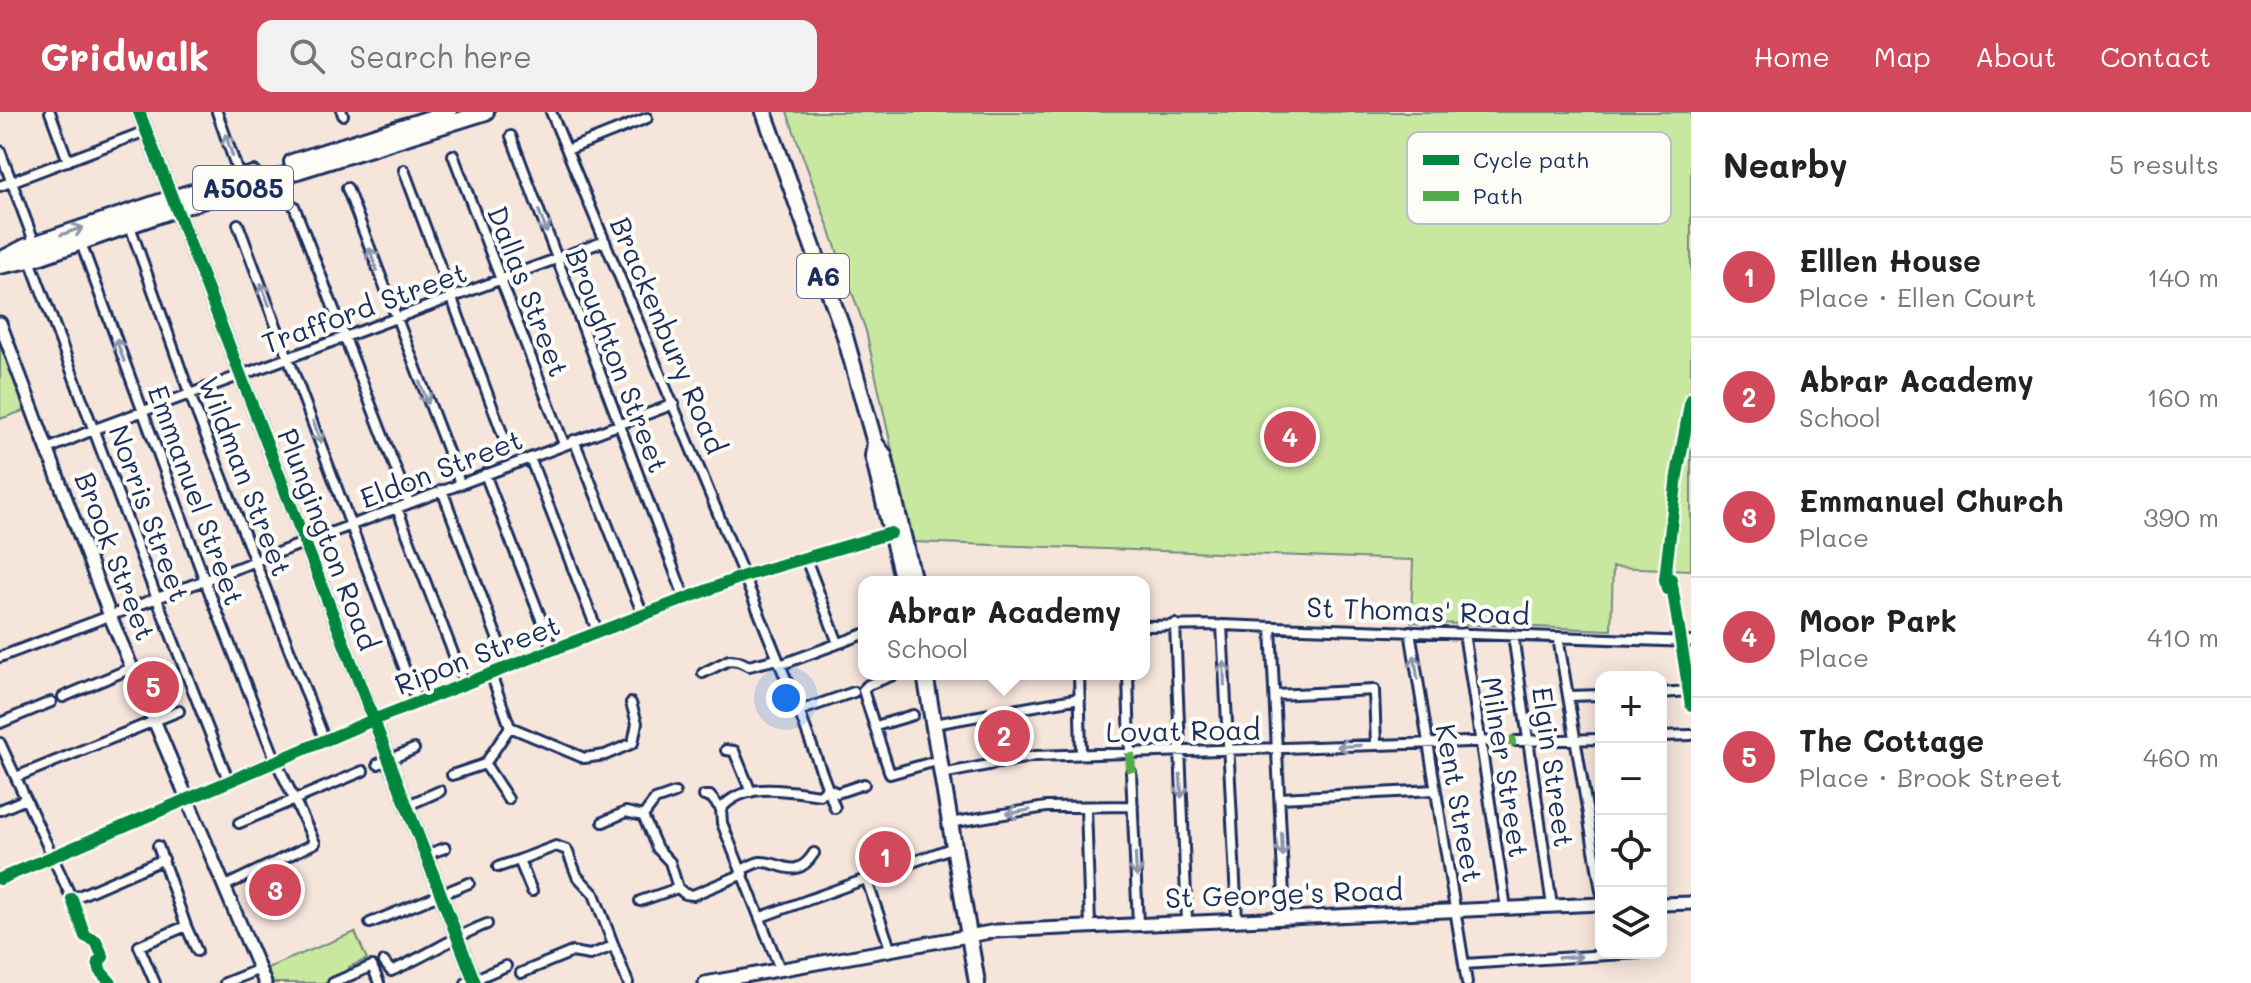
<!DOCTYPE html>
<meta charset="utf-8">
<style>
:root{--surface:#fff;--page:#f2f2f2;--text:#222;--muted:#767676;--line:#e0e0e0;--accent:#d1495b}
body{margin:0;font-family:Mali,sans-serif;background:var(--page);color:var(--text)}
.controls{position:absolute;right:24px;bottom:24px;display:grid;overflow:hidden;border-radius:16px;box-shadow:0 4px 20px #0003}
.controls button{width:72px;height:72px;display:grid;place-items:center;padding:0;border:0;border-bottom:2px solid var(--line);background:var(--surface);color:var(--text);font:40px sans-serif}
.you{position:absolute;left:786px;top:586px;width:28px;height:28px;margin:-20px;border:6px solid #fff;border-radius:50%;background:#1a73e8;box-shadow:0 0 0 12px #1a73e833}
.badge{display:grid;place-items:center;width:52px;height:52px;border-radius:50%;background:var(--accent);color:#fff;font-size:26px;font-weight:700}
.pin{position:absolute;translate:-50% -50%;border:4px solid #fff;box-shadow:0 2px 8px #0006}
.popup{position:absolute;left:858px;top:464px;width:292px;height:104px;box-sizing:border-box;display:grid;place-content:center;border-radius:16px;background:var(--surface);filter:drop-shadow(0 2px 6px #0005);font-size:26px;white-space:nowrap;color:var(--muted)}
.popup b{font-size:30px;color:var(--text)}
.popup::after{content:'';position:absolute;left:50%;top:100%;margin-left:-16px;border:16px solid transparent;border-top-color:var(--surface)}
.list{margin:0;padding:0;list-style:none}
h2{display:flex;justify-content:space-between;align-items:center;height:104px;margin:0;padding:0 32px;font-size:34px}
h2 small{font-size:26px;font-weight:400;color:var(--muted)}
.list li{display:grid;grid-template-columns:52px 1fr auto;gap:24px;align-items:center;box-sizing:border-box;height:120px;padding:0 32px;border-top:2px solid var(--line)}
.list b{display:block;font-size:30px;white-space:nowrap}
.list p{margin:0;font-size:26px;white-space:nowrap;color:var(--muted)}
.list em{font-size:26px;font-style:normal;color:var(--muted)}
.icon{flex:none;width:44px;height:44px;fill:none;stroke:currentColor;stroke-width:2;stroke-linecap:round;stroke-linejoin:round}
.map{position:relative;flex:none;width:1691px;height:871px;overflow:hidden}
header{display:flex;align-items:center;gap:48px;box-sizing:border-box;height:112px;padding:0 40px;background:var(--accent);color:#fff}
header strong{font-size:38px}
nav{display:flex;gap:44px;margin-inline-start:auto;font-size:28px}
.search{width:560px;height:72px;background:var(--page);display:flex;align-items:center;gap:20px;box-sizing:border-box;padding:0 28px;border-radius:16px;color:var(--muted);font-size:30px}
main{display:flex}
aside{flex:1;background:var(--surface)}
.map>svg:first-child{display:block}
.green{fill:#c8e79f;stroke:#728b7e;stroke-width:2}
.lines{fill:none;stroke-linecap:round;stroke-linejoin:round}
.street-casing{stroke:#1b2f5e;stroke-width:14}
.secondary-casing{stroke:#1b2f5e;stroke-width:17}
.highway-casing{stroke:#1b2f5e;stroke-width:20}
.street{stroke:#fdfcf7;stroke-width:8}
.secondary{stroke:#fdfcf7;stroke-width:11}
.highway{stroke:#fdfcf7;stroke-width:14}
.quiet{stroke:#52ab49;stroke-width:10;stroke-dasharray:20 10;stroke-linecap:butt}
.cycleway-casing{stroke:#fdfcf7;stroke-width:17}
.cycleway{stroke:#00873e;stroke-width:12}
.oneway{stroke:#8c96aa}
.labels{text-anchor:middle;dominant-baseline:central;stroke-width:8;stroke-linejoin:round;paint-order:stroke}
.shield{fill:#fdfcf7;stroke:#5f6c8c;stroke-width:2}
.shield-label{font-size:26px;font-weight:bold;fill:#1b2f5e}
.street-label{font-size:28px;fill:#1b2f5e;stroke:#fdfcf7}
.key{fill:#fdfcf7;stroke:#b9bec9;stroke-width:2}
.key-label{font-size:22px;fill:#1b2f5e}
</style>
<header>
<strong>Gridwalk</strong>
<div class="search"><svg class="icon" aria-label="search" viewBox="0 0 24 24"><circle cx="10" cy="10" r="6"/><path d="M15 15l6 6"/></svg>Search here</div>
<nav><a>Home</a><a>Map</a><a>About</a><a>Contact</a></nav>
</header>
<main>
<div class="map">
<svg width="1691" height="871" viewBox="0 0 1691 871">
<rect width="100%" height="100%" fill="#f6e5db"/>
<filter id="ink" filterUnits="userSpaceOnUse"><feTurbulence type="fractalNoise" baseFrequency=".0125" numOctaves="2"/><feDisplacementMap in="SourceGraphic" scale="16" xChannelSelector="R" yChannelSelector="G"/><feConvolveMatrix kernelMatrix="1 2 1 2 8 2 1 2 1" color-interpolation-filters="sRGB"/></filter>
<g filter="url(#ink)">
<path class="green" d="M787,0H1691V458L1613,455L1611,518L1411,510L1413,448L912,430L866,219Z
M0,231L26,298L0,307Z
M355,820L367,847L349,855L351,861L328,871H267L262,858Z"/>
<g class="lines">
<defs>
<path id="street" d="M50,0L68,49
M217,0L240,66
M342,0L343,3
M551,0L744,464L799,599L835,696
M511,24L685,487
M567,38L647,6
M0,39L35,132
M453,43L564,332
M404,58L504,326
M0,74L146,19
M347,76L460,371
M294,94L409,391
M238,112L417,590
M130,114L190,283L325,629
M81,131L205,469L276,649L315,731L225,774
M30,148L157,487L229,670
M574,328L643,503
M48,337L95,317L605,129
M530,346L598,521
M485,362L553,538
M442,378L508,555
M397,396L465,572
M806,447L838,531
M1671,466L1691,593
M1175,512L1187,809
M1222,513L1237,807
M1144,514L1222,513L1691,530
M1271,515L1285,805
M1410,519L1467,871
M1464,521L1506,796
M1513,523L1552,794
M1558,525L1601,779
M0,545L674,292
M780,553L864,522
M703,561L729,548L738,549L749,554L777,547
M491,562L510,615L584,646L605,643L633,631L637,611L631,591
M896,562L868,573L863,578L890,662L940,648
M1079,562L1081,641
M1128,562L1130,641
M1661,581L1688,579
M1275,583L1374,578L1376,633
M1569,584L1601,583
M63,585L134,555
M799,599L854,580
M0,611L51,590
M934,612L1080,586
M876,614L913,603
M1661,624L1691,623
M1516,629L1601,627
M0,631L72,787L164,747
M726,638L734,639L751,680
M378,652L414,637
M485,652L508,687
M1131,660L1138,812
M942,662L1035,644L1499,629
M452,663L485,652L510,615
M16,665L179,599
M704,684H710L721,697L722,711L780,857
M1280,686L1435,678
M406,694L440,679
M1086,695L1090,813
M721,697C744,668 789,679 820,683L827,676L837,681L864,672
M0,698L26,687
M643,704L657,736L670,750L678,776L685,782L693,783L743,762
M603,710L626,700L643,704L655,688L675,681
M239,711L363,659
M950,711L1046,695L1133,694
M425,743L445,736
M498,755L519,748
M741,758C746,756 754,751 760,750C780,748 795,771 814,741
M866,766L891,839
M0,767L373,608L508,555L744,464L894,421
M532,779L519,748L556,734L567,738L577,764L594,782L628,871
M640,789L678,776
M761,805L954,735
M370,811L469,771
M186,814L197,839
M384,850L391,859C425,845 453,825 487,812
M1464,852L1640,841
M521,861L572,840L590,843L613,834
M155,871L139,834L186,814L158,734
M225,871L260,857
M333,871L372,854L379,871
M466,871L506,854"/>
<path id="secondary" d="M139,0L475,871
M0,211L110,504L265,871
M1661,792L1691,791
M705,871L996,819L1601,792"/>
<path id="highway" d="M764,0L844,221L875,331L884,343L914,470
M292,50L449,0
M0,148L25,135L172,86L253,62
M0,154L30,148L176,97L486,0
M875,331L873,344L903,470
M925,562L977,871"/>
</defs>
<use href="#street" class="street-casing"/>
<use href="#secondary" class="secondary-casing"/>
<use href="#highway" class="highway-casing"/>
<use href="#street" class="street"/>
<use href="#secondary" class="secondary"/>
<use href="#highway" class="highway"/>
<path class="quiet" d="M1499,629H1516
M1130,641L1131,660"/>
<defs>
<path id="cycleway" d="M139,0L475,871
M1671,467L1691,593
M1673,478L1667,477L1665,467L1677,363L1691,287
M0,767L373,608L508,555L744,464L891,421
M72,787L85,824L96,829L103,845L98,850L101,860L111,871"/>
</defs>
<use href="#cycleway" class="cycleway-casing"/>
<use href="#cycleway" class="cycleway"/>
</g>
<defs><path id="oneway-shaft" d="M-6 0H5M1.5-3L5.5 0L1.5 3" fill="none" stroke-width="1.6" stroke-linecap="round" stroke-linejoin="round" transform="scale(2)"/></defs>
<g class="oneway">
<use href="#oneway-shaft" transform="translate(229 33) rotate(-108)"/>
<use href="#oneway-shaft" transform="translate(543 110) rotate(70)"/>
<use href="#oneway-shaft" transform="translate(72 119) rotate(-19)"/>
<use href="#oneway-shaft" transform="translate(373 147) rotate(-110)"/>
<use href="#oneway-shaft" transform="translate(265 182) rotate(-111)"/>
<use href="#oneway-shaft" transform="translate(120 238) rotate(-110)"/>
<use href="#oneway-shaft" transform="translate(424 281) rotate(69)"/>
<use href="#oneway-shaft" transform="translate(317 320) rotate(70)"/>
<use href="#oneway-shaft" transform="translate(1416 555) rotate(-98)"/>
<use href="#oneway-shaft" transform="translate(1224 561) rotate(-92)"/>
<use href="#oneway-shaft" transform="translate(1349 634) rotate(177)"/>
<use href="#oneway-shaft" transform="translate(1181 674) rotate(87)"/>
<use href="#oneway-shaft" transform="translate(1018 700) rotate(170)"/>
<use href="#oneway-shaft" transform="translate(1282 733) rotate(88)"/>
<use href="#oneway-shaft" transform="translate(1136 753) rotate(87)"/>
<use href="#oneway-shaft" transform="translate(1570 845) rotate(-4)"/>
</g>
</g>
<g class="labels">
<g class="shield">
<rect x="193" y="54" width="100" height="44" rx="6"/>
<rect x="797" y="142" width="52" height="44" rx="6"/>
</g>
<g class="shield-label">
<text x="243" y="76">A5085</text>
<text x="823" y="164">A6</text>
</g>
<g class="street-label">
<text transform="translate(529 179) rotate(69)">Dallas Street</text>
<text transform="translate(364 195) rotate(-20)">Trafford Street</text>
<text transform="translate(669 223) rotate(67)">Brackenbury Road</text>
<text transform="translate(618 248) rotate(69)">Broughton Street</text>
<text transform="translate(441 356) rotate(-21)">Eldon Street</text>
<text transform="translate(246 364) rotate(69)">Wildman Street</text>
<text transform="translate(197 383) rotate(70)">Emmanuel Street</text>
<text transform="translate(150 401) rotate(70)">Norris Street</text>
<text transform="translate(329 427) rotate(69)">Plungington Road</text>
<text transform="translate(116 444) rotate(69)">Brook Street</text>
<text transform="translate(1418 498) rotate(2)">St Thomas' Road</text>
<text transform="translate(477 542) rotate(-21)">Ripon Street</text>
<text transform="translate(1183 618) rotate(-1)">Lovat Road</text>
<text transform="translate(1506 655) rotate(81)">Milner Street</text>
<text transform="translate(1554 655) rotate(82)">Elgin Street</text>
<text transform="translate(1460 691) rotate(80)">Kent Street</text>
<text transform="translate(1284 781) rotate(-2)">St George's Road</text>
</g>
</g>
<rect x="1407" y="20" width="264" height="92" rx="12" class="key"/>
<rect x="1423" y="43" width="36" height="10" fill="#00873e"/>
<rect x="1423" y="79" width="36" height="10" fill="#52ab49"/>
<g class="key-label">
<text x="1473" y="56">Cycle path</text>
<text x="1473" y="92">Path</text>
</g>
</svg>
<div class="controls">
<button>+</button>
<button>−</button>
<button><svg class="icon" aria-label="locate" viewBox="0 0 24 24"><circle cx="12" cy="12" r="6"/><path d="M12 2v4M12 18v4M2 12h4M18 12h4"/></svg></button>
<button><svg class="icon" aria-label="layers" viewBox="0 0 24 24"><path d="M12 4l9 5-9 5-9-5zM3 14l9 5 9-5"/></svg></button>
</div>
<div class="you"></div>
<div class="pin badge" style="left:885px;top:745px">1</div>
<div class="pin badge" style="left:1004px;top:624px">2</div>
<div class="popup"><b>Abrar Academy</b>School</div>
<div class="pin badge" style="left:275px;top:778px">3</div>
<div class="pin badge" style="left:1290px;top:325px">4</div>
<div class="pin badge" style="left:153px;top:575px">5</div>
</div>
<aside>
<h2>Nearby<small>5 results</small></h2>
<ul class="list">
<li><span class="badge">1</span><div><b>Elllen House</b><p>Place · Ellen Court</p></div><em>140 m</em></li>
<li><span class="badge">2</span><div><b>Abrar Academy</b><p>School</p></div><em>160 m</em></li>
<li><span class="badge">3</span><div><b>Emmanuel Church</b><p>Place</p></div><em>390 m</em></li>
<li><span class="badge">4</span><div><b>Moor Park</b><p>Place</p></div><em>410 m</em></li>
<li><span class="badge">5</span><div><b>The Cottage</b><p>Place · Brook Street</p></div><em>460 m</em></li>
</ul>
</aside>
</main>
